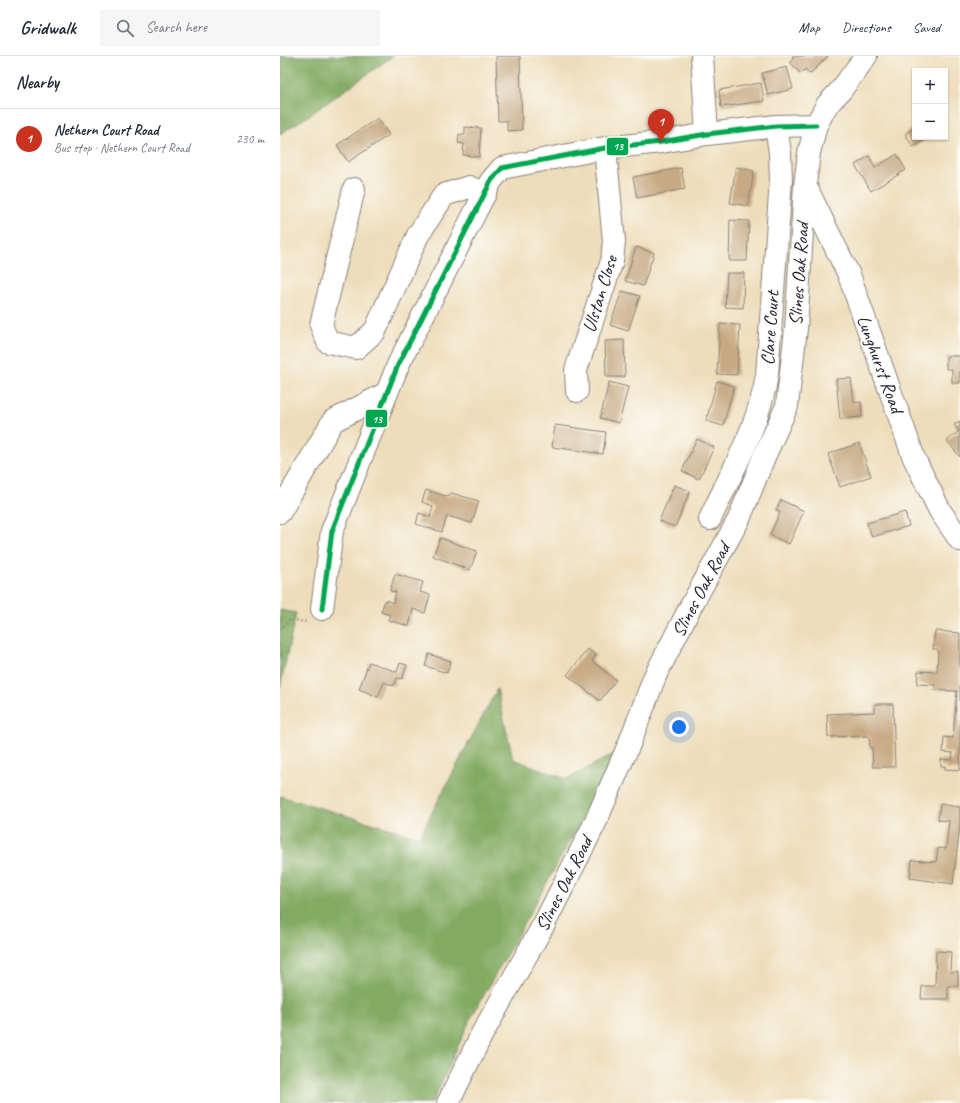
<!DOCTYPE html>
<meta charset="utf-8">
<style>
:root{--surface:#fff;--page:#f6f6f7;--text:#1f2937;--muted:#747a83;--line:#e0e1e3;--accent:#c8321e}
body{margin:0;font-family:Caveat,sans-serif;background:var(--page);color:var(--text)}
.controls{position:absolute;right:12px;top:12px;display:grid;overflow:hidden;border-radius:0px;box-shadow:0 1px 3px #0004}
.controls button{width:36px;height:36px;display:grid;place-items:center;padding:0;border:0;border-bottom:1px solid var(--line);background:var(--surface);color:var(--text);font:20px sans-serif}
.you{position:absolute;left:399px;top:671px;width:14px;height:14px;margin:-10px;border:3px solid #fff;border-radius:50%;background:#1a73e8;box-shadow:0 0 0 6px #1a73e833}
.badge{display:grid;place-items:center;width:26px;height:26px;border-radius:50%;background:var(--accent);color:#fff;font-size:13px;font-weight:700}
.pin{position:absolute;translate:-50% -33px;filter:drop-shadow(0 1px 2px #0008)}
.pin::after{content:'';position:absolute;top:21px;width:14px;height:12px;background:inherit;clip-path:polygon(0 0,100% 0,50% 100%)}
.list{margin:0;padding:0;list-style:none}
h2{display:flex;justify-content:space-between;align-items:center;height:52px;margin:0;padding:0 16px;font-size:17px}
h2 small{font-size:13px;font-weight:400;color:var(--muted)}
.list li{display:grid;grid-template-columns:26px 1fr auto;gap:12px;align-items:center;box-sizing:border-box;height:60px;padding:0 16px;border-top:1px solid var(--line)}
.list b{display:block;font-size:15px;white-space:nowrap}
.list p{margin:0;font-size:13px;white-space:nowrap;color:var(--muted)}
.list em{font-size:13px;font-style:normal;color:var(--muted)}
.icon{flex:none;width:22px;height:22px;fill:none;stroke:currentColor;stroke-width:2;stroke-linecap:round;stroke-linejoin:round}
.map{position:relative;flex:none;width:680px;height:1047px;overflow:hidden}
header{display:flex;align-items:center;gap:24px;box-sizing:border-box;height:56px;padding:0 20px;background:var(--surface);border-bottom:1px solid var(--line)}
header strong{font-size:19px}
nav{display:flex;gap:22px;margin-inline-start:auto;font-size:14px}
.search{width:280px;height:36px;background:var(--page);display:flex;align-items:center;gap:10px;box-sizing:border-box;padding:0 14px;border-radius:0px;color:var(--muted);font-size:15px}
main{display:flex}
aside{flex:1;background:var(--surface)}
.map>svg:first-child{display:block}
.forest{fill:#82aa62;stroke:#52664e}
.building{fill:#c7aa84}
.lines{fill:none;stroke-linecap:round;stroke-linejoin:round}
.minor-casing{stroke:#88807a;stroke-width:24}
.path{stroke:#88807a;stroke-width:2.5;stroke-dasharray:1 3;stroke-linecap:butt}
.minor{stroke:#fff;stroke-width:22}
.bus-1-casing{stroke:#fdfcf7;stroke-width:8}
.bus-1{stroke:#00a651;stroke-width:5}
.labels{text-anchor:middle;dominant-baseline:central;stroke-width:4;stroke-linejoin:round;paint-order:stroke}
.street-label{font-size:19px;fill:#22223b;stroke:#fdfcf7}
.line-badge{stroke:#fdfcf7;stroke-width:1.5}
.badge-label{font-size:11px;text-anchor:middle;font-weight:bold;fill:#fff}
</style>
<header>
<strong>Gridwalk</strong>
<div class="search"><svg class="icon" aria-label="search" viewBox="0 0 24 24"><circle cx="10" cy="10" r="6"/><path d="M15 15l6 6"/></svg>Search here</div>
<nav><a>Map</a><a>Directions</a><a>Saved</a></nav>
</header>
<main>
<aside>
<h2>Nearby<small></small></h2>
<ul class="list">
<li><span class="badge">1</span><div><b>Nethern Court Road</b><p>Bus stop · Nethern Court Road</p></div><em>230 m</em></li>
</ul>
</aside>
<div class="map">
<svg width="680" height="1047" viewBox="0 0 680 1047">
<rect width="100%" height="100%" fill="#fdfcf7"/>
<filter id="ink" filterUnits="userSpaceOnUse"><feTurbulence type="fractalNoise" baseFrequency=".025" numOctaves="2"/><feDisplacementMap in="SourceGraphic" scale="8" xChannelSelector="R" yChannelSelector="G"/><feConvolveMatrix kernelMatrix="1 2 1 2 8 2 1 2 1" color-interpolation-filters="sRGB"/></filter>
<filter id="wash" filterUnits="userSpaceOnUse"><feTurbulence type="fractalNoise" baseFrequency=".012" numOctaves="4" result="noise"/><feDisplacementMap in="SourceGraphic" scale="16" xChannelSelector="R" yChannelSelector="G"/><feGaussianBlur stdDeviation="0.9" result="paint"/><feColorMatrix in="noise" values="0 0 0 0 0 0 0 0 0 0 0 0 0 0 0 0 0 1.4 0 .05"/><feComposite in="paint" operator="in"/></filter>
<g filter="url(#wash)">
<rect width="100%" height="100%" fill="#eeddba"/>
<path class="forest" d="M0,0H113L31,58L0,78Z
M0,554L16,557L0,632Z
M217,633L233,703L287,723L341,694L190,964L152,1047H0V740L139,781Z"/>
<g id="blocks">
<path class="building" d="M216,0H240L242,74L227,75V65H218Z
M512,0H548L530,18L525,13L521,18L510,6L514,2Z
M507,11L513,33L488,39L482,17Z
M481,27L484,45L441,51L439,34Z
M98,62L109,79L68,106L57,89Z
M185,71L201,72L199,101L183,99L184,88L178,87L179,78L185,79Z
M635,71V81H647V83L633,91L625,78Z
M617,98L626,114L591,135L575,109L589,100L595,112Z
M456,111L474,115L468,150L450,147Z
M401,112L405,133L357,142L353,121Z
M450,164L469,165L467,205H449Z
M356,191L374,197L363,230L345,225Z
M447,217H464L463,252L445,251Z
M342,235L360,240L348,275L330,269Z
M440,268L460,269L457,319L437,318Z
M344,284L345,321H326L325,285Z
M666,300H680V327H672V313H666Z
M571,322L574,347L581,346L582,361L560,363L556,323Z
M437,325L454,330L443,370L426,365Z
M329,326L348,331L339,367L320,362Z
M680,365V401L667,385L679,375L674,369Z
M275,369L326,376L323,398L272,391Z
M417,383L434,391L419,423L402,415Z
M579,387L591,420L560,431L548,398Z
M394,429L410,435L395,471L379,465Z
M146,434L169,441L171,437L199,445L192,467L167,460L162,476L136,468L139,457L150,461L153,450L142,446Z
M501,444L524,455L509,488L490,479L500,456L496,454Z
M625,456L629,470L592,481L587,467Z
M160,482L197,495L190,514L153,500Z
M115,518L143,526L140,536L150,539L145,557L133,553L129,570L108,564L110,559L101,556L105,544L113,547L116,536L110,535Z
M655,575L680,577V714L665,713V710H661V703L672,704L673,697L663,696L664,681L673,682L677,635L654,634L655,629L637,628L638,615L657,616L658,593H653Z
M308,593L316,599L312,605L336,624L320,645L287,619Z
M149,598L171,605L167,617L145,610Z
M89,606L117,616L120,607L127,609L122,623L117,622L114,630L104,626L98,641L79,633Z
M595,648H613L615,711H593L592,692H590L589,680L548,681L547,658L595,656Z
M660,748L680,751V769L673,828L630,822L632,804L656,806L658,792L666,793L669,765L658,764Z
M656,895L671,896L670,916H678V930H668V943H641L642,930H655Z"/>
</g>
</g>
<g filter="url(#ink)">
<use href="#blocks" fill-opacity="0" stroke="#88807a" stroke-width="1"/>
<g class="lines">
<defs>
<path id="minor" d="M422,0L427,78
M526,131L569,219L634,402L660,455L680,484
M74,133L41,269L48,286L76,292L95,275L138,179L164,139L189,131L205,138
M297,335L296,314L332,205L334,185L325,92
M0,456L53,365L107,337
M430,463C451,417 479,370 487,319L501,124L500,97L496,70
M42,553L52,475L118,309L211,125L222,112L325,92L381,86L427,78L496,70L536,69
M168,1047L202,978L264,868L315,767L350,686L375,620L412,548L459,463L484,401L507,350L516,273L525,129L529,97L536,69L547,49L561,34L586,0"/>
</defs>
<use href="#minor" class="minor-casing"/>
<path class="path" d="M0,573L10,564L28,566"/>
<use href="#minor" class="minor"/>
<defs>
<path id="bus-1" d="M42,553L52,475L118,309L211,125L222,112L325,92L381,86L427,78L496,70L536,69"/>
</defs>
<use href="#bus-1" class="bus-1-casing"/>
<use href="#bus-1" class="bus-1"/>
</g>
</g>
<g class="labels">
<g class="street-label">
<text transform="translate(519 218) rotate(-86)">Slines Oak Road</text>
<text transform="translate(320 238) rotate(-73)">Ulstan Close</text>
<text transform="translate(490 272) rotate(-86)">Clare Court</text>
<text transform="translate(600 308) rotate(70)">Lunghurst Road</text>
<text transform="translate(421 534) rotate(-62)">Slines Oak Road</text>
<text transform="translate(284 828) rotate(-63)">Slines Oak Road</text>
</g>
</g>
<g class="line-badge">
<rect x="326" y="81" width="23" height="19" rx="4" fill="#00a651"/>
<rect x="85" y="353" width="23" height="19" rx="4" fill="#00a651"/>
</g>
<g class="badge-label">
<text x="338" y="94">13</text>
<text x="97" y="367">13</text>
</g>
</svg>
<div class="controls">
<button>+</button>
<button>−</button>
</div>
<div class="you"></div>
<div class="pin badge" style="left:381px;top:86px">1</div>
</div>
</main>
